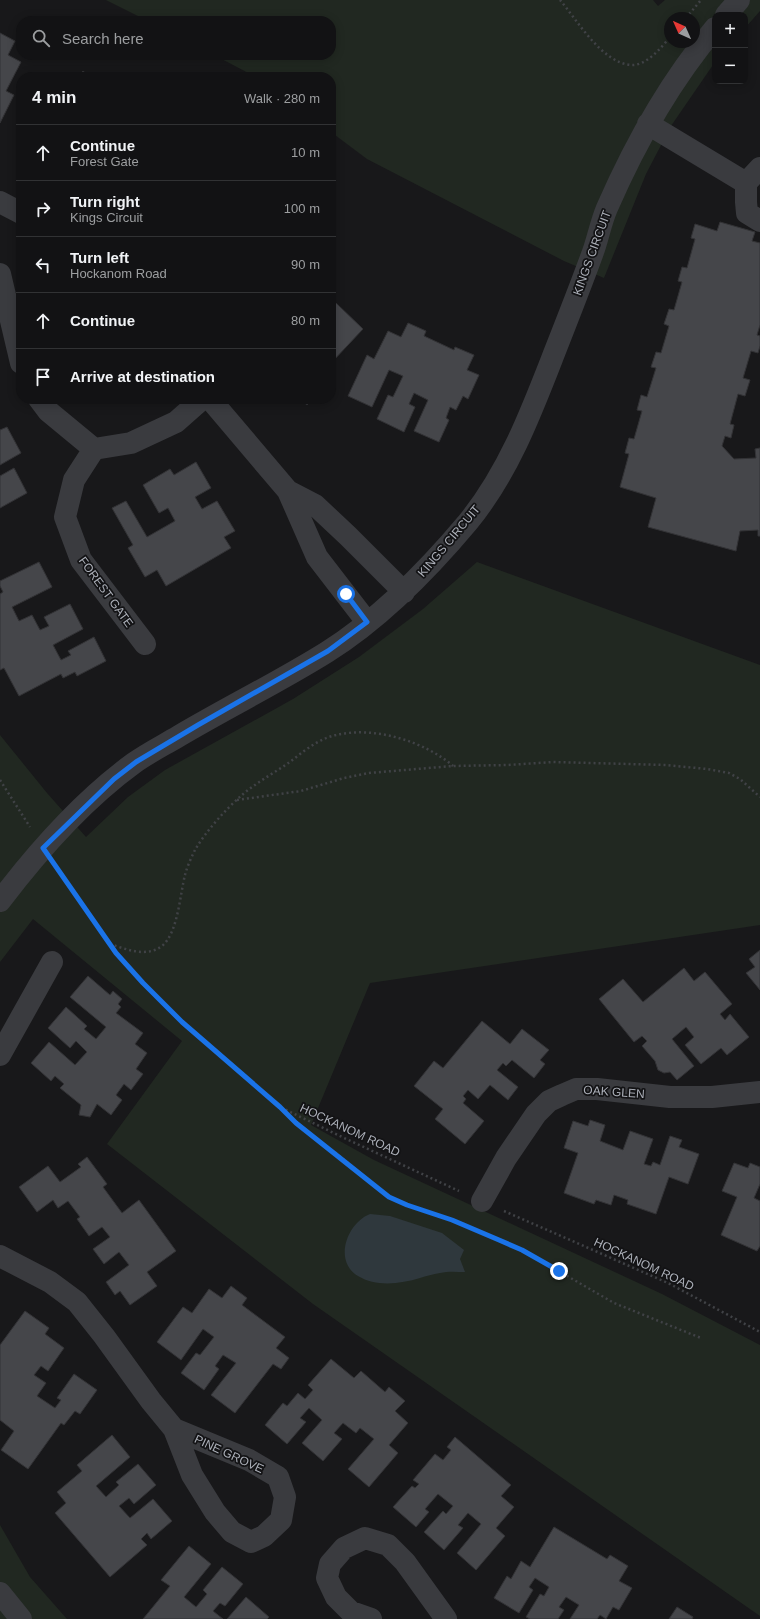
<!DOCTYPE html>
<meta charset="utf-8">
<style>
:root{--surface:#121214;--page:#1b1b1d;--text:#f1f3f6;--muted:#9c9ea0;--line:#313234}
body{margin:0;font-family:Helvetica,sans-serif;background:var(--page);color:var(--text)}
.controls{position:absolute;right:12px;top:12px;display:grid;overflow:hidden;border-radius:8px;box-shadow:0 2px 10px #0003}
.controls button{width:36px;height:36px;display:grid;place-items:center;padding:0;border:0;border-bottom:1px solid var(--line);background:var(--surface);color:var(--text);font:20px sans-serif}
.compass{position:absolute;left:664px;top:12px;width:36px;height:36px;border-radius:50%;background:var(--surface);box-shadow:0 2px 10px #0003;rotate:315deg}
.stop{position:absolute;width:12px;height:12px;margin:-9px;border:3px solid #1a73e8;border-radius:50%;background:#fff}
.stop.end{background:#1a73e8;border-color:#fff;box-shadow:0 1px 4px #0008}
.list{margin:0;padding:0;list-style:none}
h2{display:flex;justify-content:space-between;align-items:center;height:52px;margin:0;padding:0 16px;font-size:17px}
h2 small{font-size:13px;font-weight:400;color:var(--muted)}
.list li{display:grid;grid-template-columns:26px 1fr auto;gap:12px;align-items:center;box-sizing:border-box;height:56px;padding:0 16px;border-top:1px solid var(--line)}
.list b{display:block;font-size:15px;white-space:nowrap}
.list p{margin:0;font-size:13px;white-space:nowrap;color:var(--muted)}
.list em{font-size:13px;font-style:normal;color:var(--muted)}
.icon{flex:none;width:22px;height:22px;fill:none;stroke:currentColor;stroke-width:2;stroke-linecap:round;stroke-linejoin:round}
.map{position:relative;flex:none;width:760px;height:1619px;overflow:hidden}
.search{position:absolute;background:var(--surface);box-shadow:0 2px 10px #0003;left:16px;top:16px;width:320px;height:44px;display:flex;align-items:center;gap:10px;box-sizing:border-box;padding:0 14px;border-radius:16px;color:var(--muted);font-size:15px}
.panel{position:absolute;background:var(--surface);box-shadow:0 2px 10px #0003;left:16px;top:72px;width:320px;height:332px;border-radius:16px}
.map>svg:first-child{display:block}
.green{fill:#212821;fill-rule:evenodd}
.water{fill:#2f383d}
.building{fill:#45464a;stroke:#333336}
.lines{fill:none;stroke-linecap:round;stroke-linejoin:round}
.path{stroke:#404246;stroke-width:2.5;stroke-dasharray:2 3;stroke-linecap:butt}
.minor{stroke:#3a3b3f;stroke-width:22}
.route{stroke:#1a73e8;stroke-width:5}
.labels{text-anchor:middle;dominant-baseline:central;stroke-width:3.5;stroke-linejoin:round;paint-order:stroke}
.street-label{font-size:12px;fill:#acb0b9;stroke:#131315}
</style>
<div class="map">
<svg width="760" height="1619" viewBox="0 0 760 1619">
<rect width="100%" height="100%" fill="#18181a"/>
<path class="green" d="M106,0H653L658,6L665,0H760V11L745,28V15H715V62L671,126L646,174L604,278L564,261L367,159L331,132V77H256L214,55H331V21H148ZM670,18H694V42H670Z
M477,562L760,665V925L370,983L311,1125L374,1160L662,1294L760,1345V1616L313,1304L107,1144L182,1041L33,919L0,962V735L47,793L86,837L128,797L165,770L293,699L359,657L423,609Z
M0,1525L30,1577L67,1619H0Z"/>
<path class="water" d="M370,1214L390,1216L442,1233L464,1250L460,1259L465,1272C457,1272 448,1271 440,1273C433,1274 426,1276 420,1278C400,1284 376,1287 358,1276C333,1261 347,1223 370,1214Z"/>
<path class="building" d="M0,33L15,41L8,55L21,62L6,91L14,95L0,123Z
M83,71L90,77H79Z
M720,222L755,232L752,241L760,243V325L757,335L760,336V346L758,353L751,351L743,378L750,380L745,396L738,394L730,424L734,425L731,438L725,436L722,446L734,459L756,458L755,449L760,448V536H758V530L740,531L736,551L648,527L656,498L620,487L629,454L625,453L629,438L634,439L642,411L637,410L641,395L647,397L656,368L651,367L656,352L661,353L669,326L664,324L669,309L674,310L682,282L678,281L682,267L687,268L695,239L691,238L695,224L717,231Z
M336,303L363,329L332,362L335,365L331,369V304L333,306Z
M408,323L426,331L424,336L454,350L455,347L474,355L467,370L479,375L468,399L463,396L456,410L450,407L446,418L449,420L439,442L414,431L428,400L414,393L409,404L415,407L404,432L377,419L388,395L393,397L403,376L389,370L372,407L348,396L367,355L374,359L388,331L401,337Z
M300,399H313L307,405Z
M7,427L21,453L0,465V430Z
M196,462L211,488L195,497L202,509L217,501L235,531L224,537L231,548L166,586L157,570L145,577L128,548L133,545L112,508L126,501L147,537L175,521L168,508L159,513L143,485L170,469L174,475Z
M14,468L27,493L0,508V476Z
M39,562L52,587L12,607L19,621L32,615L40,630L49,626L44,617L70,604L83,629L53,645L61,660L71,655L68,651L94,637L106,661L77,676L75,672L63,678L61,674L19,696L4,668L0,670V594L3,592L0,586V581Z
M760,950V990L746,973L755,967L749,959Z
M684,968L694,981L705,972L732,1004L720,1014L725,1020L730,1014L749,1037L727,1055L721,1048L701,1064L685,1045L694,1037L686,1027L672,1039L694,1066L677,1080L670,1072L664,1073L658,1070L655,1061L642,1046L647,1041L642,1036L634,1042L599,999L623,979L643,1002Z
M88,976L110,995L113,991L122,999L118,1004L121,1007L116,1013L143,1033L135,1044L147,1053L136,1069L143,1074L131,1090L124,1084L116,1095L122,1100L111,1115L97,1104L90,1117L79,1115L81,1105L60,1088L64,1084L55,1076L51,1081L31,1063L49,1042L75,1065L87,1052L76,1041L70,1048L48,1028L66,1007L87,1026L84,1029L96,1039L106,1027L70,997Z
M482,1021L510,1044L522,1029L549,1050L540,1060L545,1064L534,1078L512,1060L506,1066L503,1063L497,1070L518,1087L508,1100L490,1085L478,1099L468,1090L463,1096L466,1099L463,1103L484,1121L465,1144L435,1119L443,1109L414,1086L434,1061L443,1068Z
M590,1120L605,1125L600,1141L623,1150L630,1131L653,1139L644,1164L651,1166L653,1162L660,1165L670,1136L682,1140L679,1147L699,1154L688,1184L669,1177L656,1214L627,1204L628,1200L614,1195L611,1205L596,1200L594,1204L564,1193L578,1153L564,1148L573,1121L588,1126Z
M87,1157L107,1184L103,1187L122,1213L139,1200L176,1251L147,1272L157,1286L130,1305L120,1291L115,1295L106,1282L129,1265L119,1252L104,1264L93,1249L110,1237L102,1227L89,1236L77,1219L80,1217L68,1201L58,1208L53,1200L37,1212L19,1187L48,1166L60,1182L81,1167L78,1164Z
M734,1163L748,1168L750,1163L760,1167V1184L754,1198L760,1201V1246L757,1251L721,1235L737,1197L722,1191Z
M231,1286L247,1298L242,1305L285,1337L276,1348L289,1358L281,1369L273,1364L235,1413L211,1395L236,1363L223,1355L215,1366L219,1369L204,1390L181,1373L196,1353L200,1355L214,1337L203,1329L181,1360L157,1342L183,1307L192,1313L209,1289L222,1298Z
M25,1311L49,1328L45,1334L64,1348L48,1371L41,1366L34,1375L46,1383L37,1396L55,1408L61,1400L57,1398L74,1374L97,1390L80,1414L75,1411L64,1425L61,1423L28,1469L1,1450L14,1431L0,1420V1345Z
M331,1359L354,1378L361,1371L385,1392L389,1387L405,1401L395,1411L408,1423L389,1445L398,1453L369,1487L348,1469L374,1439L360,1428L356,1433L343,1423L334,1433L342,1439L323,1461L302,1443L322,1420L309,1408L300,1418L306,1422L287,1444L265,1425L283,1403L287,1406L298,1393L305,1399L313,1390L308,1385Z
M112,1435L130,1457L96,1486L106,1497L119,1485L116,1482L138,1464L156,1485L134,1504L129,1498L119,1506L130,1518L153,1499L172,1521L151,1539L147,1533L141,1539L147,1545L110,1577L55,1513L66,1503L57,1492L82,1471L77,1465Z
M455,1437L511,1485L501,1496L514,1507L496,1528L505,1536L476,1570L457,1553L481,1524L468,1513L458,1525L463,1528L444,1550L424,1532L443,1511L446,1514L453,1506L438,1494L425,1509L429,1512L416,1527L393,1507L412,1486L415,1488L419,1484L413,1480L435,1454L443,1460L451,1450L447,1447Z
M554,1527L607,1559L610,1555L628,1566L619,1581L632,1588L619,1610L613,1607L606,1619L600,1615L597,1619H570L579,1605L566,1597L559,1607L564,1610L558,1619H530L526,1617L540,1594L544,1596L549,1587L535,1578L529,1587L533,1590L519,1613L494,1598L507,1576L511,1579L521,1561L530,1567Z
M189,1546L211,1564L184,1597L196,1607L207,1594L203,1590L222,1567L243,1584L225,1606L220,1603L213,1611L223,1619H143L170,1586L161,1580Z
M246,1597L269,1617L267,1619H227Z
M677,1607L693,1617L692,1619H669Z"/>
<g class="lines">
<path class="path" d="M560,0C577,20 602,63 631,65C646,66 661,48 670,37
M686,18L701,0
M0,780L30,827
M237,800L301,791L344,778L369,773L453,766L508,765L553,762L666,765L707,769L729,773L740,779L760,797
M57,868L116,953L143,983L182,1022L280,1107L342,1137L459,1191
M110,944C126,949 146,958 162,946C178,933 180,894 185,875C187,867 191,858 195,850C206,831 226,809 242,795C256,783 272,774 287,764C302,753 317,739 336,735C374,726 424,741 453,766
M281,1108L311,1135L336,1153L389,1197L407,1205L452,1220L522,1250L614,1303L701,1338
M504,1211L668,1283L760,1332"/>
<path class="minor" d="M726,15L739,0
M648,124L746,183L760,168
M746,183V202L747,213L760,221
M0,202L21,213
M0,274L21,363
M39,399L48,411L94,449L131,443L176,422L202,399
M210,399L288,491L315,505L348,536L404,592
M94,449L74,480L65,517L81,560L145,644
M288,491L317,557L367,622
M0,901C38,851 83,800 134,763C148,753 164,745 179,736C228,707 279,682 327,652C381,618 427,571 468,522C509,472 532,410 555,351C568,318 581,285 593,252C598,238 601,222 607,208C635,144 670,81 715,28
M0,1055L52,962
M482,1201L506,1158L536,1114L549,1101L562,1095L576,1089H597L670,1097H712L760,1092
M0,1256L50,1282L77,1302L104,1336L151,1401L174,1429L192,1475L215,1512L232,1532L251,1542L264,1536L281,1520L285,1497L278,1477L249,1460L174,1429
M0,1593L21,1619
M371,1619L351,1612L336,1597L327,1578L330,1564L344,1548L365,1538L388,1545L405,1562L446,1619"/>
</g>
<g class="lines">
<path class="route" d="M346,594L367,622L328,651L198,725L136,762L114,779L43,848L116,953L143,983L182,1022L280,1107L296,1123L389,1197L407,1205L452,1220L499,1240L522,1250L559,1271"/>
</g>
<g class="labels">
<g class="street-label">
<text transform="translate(592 253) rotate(-70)">KINGS CIRCUIT</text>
<text transform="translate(449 541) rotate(-50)">KINGS CIRCUIT</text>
<text transform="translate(106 592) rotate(54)">FOREST GATE</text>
<text transform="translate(614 1092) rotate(4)">OAK GLEN</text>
<text transform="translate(350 1130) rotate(25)">HOCKANOM ROAD</text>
<text transform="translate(644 1264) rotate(25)">HOCKANOM ROAD</text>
<text transform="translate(229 1454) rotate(25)">PINE GROVE</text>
</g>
</g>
</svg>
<div class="controls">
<button>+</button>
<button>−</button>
</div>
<svg class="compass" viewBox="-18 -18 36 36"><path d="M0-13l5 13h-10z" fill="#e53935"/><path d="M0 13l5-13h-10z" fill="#9c9ea0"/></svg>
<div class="stop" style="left:346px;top:594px"></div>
<div class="stop end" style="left:559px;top:1271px"></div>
<div class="search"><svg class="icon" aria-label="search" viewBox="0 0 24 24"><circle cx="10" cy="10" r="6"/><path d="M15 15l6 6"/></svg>Search here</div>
<section class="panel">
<h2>4 min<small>Walk · 280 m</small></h2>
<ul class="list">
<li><svg class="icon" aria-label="ahead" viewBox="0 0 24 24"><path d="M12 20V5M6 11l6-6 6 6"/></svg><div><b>Continue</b><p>Forest Gate</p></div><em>10 m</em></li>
<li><svg class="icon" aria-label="right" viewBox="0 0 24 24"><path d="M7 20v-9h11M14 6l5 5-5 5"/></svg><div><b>Turn right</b><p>Kings Circuit</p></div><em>100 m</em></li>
<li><svg class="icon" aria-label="left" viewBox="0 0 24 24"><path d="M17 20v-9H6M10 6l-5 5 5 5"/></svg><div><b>Turn left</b><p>Hockanom Road</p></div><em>90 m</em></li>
<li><svg class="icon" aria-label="ahead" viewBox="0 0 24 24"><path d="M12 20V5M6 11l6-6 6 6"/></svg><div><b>Continue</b></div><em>80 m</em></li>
<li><svg class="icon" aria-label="arrive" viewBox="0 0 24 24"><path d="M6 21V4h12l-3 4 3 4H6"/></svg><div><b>Arrive at destination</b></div></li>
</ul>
</section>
</div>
